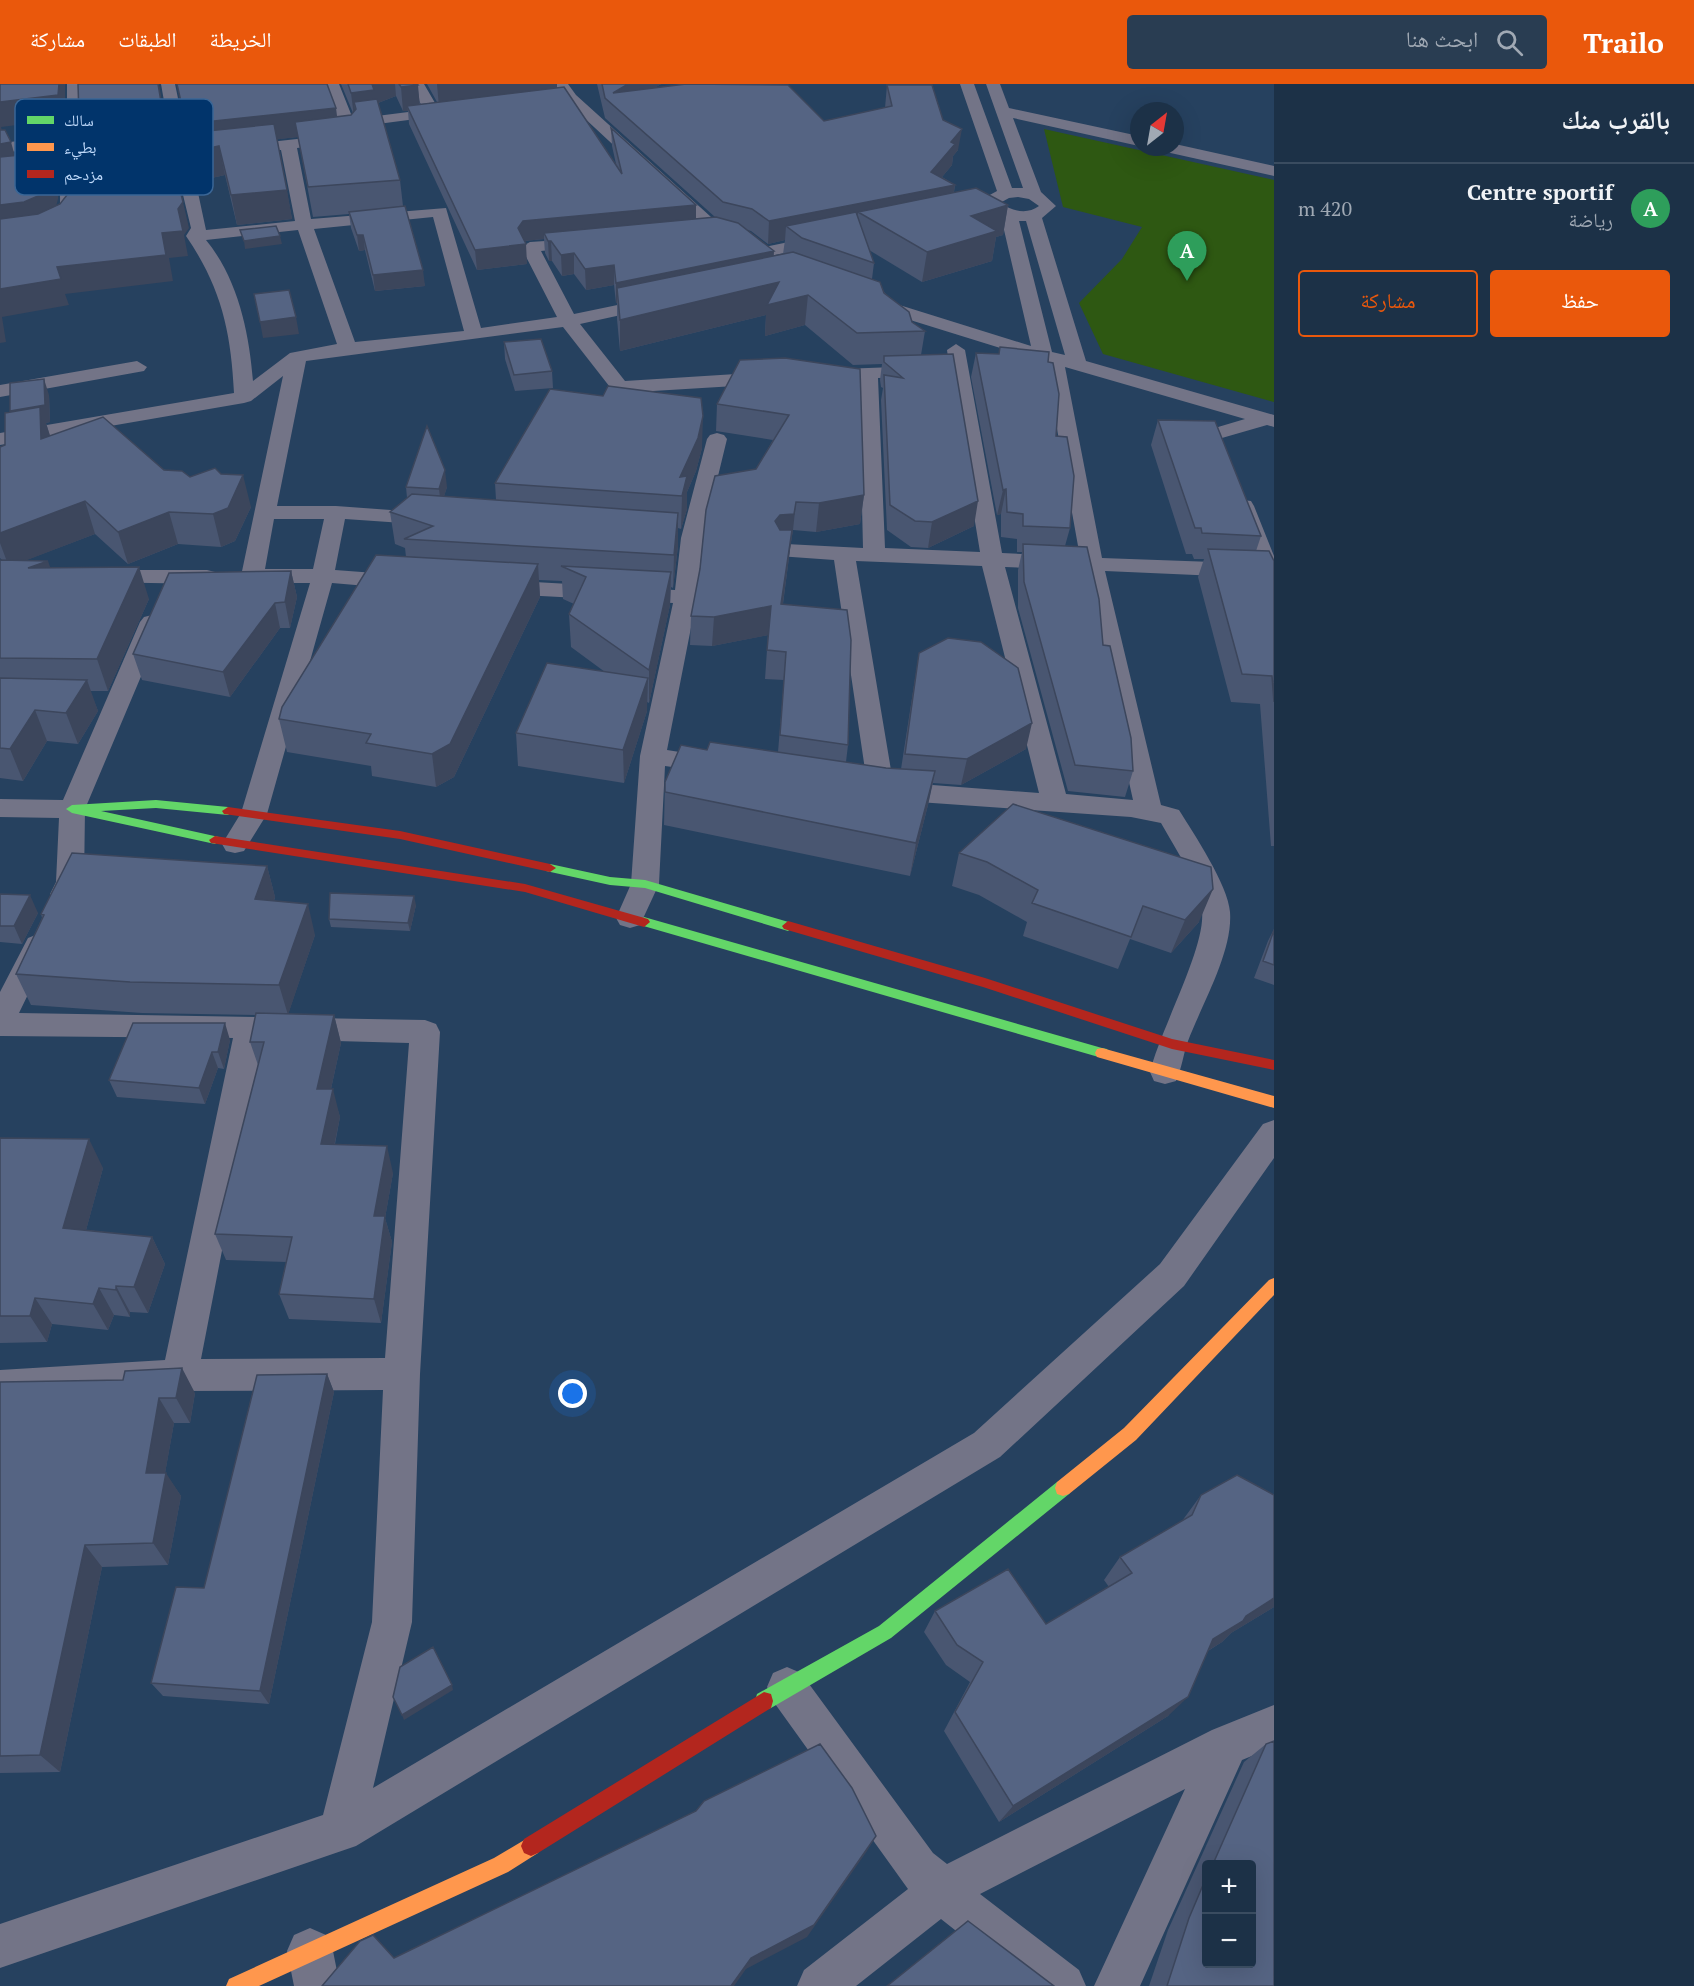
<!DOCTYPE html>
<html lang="ar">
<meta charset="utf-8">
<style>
:root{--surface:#1c3147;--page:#293d52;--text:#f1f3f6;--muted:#a0a9b4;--line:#3a4c60;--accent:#ea580c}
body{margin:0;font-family:"PT Serif","Noto Naskh Arabic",serif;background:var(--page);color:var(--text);direction:rtl}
.controls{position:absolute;right:18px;bottom:18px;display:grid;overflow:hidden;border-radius:6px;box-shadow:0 6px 24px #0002}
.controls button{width:54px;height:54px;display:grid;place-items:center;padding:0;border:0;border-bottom:2px solid var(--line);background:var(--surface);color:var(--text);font:30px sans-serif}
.compass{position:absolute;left:1130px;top:18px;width:54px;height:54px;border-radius:50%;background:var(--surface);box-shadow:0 6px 24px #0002;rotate:31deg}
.you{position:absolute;left:573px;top:1310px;width:21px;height:21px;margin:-15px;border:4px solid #fff;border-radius:50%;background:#1a73e8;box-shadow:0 0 0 9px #1a73e833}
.badge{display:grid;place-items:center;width:39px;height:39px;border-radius:50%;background:var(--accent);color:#fff;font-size:20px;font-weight:700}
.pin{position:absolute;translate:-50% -50px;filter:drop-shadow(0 2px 3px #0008)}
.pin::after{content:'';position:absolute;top:32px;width:21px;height:18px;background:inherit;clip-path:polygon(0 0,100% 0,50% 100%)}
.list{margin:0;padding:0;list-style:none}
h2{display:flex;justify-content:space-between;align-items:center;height:78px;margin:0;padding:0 24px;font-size:26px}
h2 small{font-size:20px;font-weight:400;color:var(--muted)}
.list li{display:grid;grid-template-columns:39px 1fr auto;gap:18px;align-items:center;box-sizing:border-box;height:90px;padding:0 24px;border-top:2px solid var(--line)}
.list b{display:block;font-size:22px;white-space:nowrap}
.list p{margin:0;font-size:20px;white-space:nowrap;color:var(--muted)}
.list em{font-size:20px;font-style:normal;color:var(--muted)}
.actions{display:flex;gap:12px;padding:18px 24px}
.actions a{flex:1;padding:14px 0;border:2px solid var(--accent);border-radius:6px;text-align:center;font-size:21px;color:var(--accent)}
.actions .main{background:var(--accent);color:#fff}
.icon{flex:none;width:33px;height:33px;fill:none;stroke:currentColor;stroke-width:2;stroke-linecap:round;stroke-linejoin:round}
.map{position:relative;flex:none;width:1274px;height:1902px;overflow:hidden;direction:ltr}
header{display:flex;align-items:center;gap:36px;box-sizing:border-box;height:84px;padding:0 30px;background:var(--accent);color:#fff}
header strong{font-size:28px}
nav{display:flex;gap:33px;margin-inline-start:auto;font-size:21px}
.search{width:420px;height:54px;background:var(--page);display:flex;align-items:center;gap:15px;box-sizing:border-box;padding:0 21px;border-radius:6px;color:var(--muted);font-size:22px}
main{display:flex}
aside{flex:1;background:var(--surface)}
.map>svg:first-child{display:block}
.green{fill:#2e5812}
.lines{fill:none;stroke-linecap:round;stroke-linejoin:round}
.street{fill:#737487;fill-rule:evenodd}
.fast{fill:#63d668;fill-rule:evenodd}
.slow{fill:#ff974d;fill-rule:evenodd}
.jam{fill:#b3261e;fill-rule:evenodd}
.wall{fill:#495671;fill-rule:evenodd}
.shaded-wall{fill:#3c465c}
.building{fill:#556483;stroke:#3c465c;stroke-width:1.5}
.key{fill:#01346b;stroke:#3a6696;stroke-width:1.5}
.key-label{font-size:16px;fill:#c0dafb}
</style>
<header>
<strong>Trailo</strong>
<div class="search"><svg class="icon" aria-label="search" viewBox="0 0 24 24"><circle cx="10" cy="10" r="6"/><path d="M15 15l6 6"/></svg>ابحث هنا</div>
<nav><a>الخريطة</a><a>الطبقات</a><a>مشاركة</a></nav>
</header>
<main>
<aside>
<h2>بالقرب منك<small></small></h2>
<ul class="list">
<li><span class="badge" style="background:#2e9e5b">A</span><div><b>Centre sportif</b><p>رياضة</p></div><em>420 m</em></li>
</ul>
<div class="actions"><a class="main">حفظ</a><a>مشاركة</a></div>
</aside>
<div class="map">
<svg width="1274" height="1902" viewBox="0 0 1274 1902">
<rect width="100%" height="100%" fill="#26415f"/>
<path class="green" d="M1044,45L1274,96V318L1103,270L1079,219L1122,175L1142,143L1063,123Z"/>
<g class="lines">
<path class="street" d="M67,0H81L83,56L77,79L173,68L161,0H175L189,67L342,50L325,0H339L353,35L424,26L410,0H424L438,24H454L456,27L454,30L355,43L358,54L355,57L297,64L311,135L446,124L481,244L557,233L521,163L530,158L590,154L592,158L590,162L541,167L574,230L656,213L665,218L662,222L580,240L625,297L770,288L780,294L770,300L620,309L613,307L563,243L306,277L277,422H336L432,429L440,430L443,435L440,440L432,441L345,435L335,486L402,491L410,493L413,498L410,503L402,505L332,499L267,730L244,767L235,769L226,767L222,760L241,729L310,499H252L244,497L241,492L283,292L251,317L244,319L0,361V349L234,309C231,247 221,203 186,152L191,144L175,78L75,89C75,101 77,114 75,126C72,156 23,157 0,160V150C15,148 52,148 58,130C62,118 59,102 59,90L0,97V87L60,81L66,62L0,69V59L67,52ZM281,66L295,137L206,146L191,76ZM433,133L464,247L355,258L314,145ZM298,146L337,260L290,269L253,297C249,248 238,195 206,156ZM274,435H324L313,485H265Z
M554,0H568L576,11L721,142L745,148L747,152L745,156L739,157L709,150L566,17Z
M960,0H974L1012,104H1023L986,0H1000L1009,24L1139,52V62L1013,34L1041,108L1056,122L1042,134L1086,277L1274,331V343L1267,341L1215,356L1208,354L1205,350L1208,346L1245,335L1065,283L1102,474L1241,479L1249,481L1252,486L1249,491L1241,493L1105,487L1161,721L1179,726C1194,750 1228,801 1230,828C1233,868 1202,920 1188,957C1183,971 1182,984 1176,997L1165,1000L1154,997L1150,988C1160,946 1206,863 1202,827C1198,798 1175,764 1161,739L1131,733L890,716L872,712L868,706L834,476L778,472L775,467L778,462L786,460L863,464L859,295L821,296L811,290L814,286L949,281L947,266L956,260L965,266L1002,469L1080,473L1045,278L865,222L862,218L871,213L877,214L1031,262L1001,133L984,121L986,113L997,107ZM1018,113L1029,115L1039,122C1027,131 1012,127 1000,119L1009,114ZM1019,137H1026L1065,271L1052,268ZM951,292L980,468L885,464L878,294ZM856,477L982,482L1039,709L893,698ZM1005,483L1082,486L1133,716L1066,710Z
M1175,60L1274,82V92L1166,68L1158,63H1175Z
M823,151L831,156L829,160L765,173L756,168L759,164Z
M137,277L147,283L144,287L0,313V301Z
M717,349L724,351L727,355L703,454L697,513L667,666L724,675L728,681L724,687L715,689L665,682L659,800L640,841L630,844L620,841L616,834L631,800L640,672L673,519L501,510L493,508L490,503L493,498L501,496L675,506L681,454L707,355L710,351Z
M1243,416L1251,417L1254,422L1274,472V507L1266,505L1263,500L1232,422L1235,417Z
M102,486H207L215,488L218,493L215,498L207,500L94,498L91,493L94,488Z
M152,531L160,533L164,538L85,725L84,798L74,817L64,820L54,817L50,810L56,798L59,734L0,733V715L63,716L140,538L144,533Z
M38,850L48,854L52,861L19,929L425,936L436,940L440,948L420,1290L412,1538L373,1704L974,1349L1160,1180L1263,1040L1274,1036V1074L1184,1202L1000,1373L356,1762L0,1884V1840L323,1731L372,1538L383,1306L180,1307L0,1320V1286L165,1276L233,954L0,952V908L28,854ZM263,955L409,959L385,1274L201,1275Z
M787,1583L801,1589L933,1769L947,1780L1212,1646L1274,1621V1663L1242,1676L1140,1902H1094L1185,1705L980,1810L1079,1886L1086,1902H1026L941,1835L856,1902H797L804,1886L908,1805L773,1617L767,1603L773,1589Z
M310,1844L326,1851L333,1867L340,1902H294L287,1867L294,1851Z"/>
<path class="fast" d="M156,716L228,723L234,727L228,731L156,724L101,727L219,753L221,756L215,760L72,729L66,725L72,721Z
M550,780L610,793L645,796L792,839L794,842L788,847L645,804L610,801L546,787L544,784L546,781Z
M644,833L1102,964L1107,965L1109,969L1107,973L1102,974L640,841L638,838Z
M1063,1396L1069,1398L1071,1404L1069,1410L891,1554L771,1624L764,1626L757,1624L755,1617L757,1610L879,1542L1057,1398Z"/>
<path class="slow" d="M1102,964L1274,1012V1024L1097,973L1095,969L1097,965Z
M1274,1194V1211L1136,1356L1069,1410L1063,1412L1057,1410L1055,1404L1057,1398L1124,1344L1269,1196Z
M531,1752L538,1755L541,1762L538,1769L508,1788L259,1902H226L229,1895L494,1774Z"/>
<path class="jam" d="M228,723L400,747L550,780L556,784L550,788L400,755L224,730L222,727Z
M215,752L525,800L648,835L650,838L644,843L525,808L211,759L209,756Z
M788,837L985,894L1172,955L1274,976V986L1172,965L983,903L784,845L782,842Z
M764,1608L771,1610L773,1617L771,1624L538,1769L531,1772L524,1769L521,1762L524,1755Z"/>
</g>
<path class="wall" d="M177,0L337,33L351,31L353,29L341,0H417L420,20L437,18L427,0H557V4L616,80L612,62L611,44L696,135L715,133L605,34L597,0H661L654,4L824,37L885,24L887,1L943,36L958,66L953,72L952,81L942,93L955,101L954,108L1008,121L1003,151L996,153L992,177L922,198L869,166L874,179L872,195L912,238L925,247L921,271L974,442L928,464L911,463L887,446L881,316L883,304L881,303L880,296L882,280L853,281L805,241L765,252L766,231L620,267L617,235V219H616L614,201L586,206L574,190L562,192L552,177H549L545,169L544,155L524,157L527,180L477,186L409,40L408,27H403L396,12L378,19L400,96L403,122L425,202L375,207L365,166L359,167L351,144L349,130L313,133L298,53L277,55L292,135L237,141L225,91L198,97ZM747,146L751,147L768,160L785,156L783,170L774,172Z
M504,258L552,287L553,304L515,307L505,275Z
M1000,263L1048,278L1056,352L1070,444L1065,462L1103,561L1133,687L1125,713L1068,707L1018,524V486L1022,468H1017V455L1001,453V430L997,431L971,293L976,269L999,270Z
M740,276L864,411L860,440L816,448L793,446L791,458L783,520L848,661L846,678L886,684L901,685L919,569L1026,665L961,701L933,699L928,721L910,792L664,741L665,698L707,666L778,668L784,596L765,595L768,551L712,562L690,561L691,532L756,385L773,356L716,347L717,320Z
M49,311L50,338L46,339L50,352L190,393L251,423L235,457L221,463L178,460L128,480L95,450L26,476L149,515L108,607H90L98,627L78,660L47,657L23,697L0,694V476H2L0,474V363L5,361L10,328Z
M1158,336L1261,452L1256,467L1274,477V762H1271L1260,620L1231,618L1198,493L1204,475H1194L1192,470H1186L1151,361Z
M702,364L696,387L687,408V425L681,445L678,444V462L673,504L671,503L670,521L649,619L647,618V627L624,699L518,682L516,649L605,588L571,563L569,530L574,520L563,515L562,497L539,496L540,513L454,693L436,703L372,692L371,682L287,668L279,635L406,473L405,464L395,460L390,428L407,414L406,403H447L444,412L496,416L495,399Z
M291,487L297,513L290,544H280L230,613L142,596L133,570Z
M959,769L1199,838L1171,869L1130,855L1118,885L1023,852L1027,838L979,811L952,802Z
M267,782L275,813L274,817L315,851L288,930L334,931L341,959L331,1005L340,1033L335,1060L393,1089L385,1134L392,1158L381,1239L289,1235L279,1210L287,1178L226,1176L215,1150L258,981L250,958L256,931L142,929L31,921L16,890L42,834L41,830Z
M0,810L38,829L22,860L0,858Z
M416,821L410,847L331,843L329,835Z
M1274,845V901L1254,894L1268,857Z
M230,956L224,985L218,984L205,1020L117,1013L109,996Z
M0,1054L103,1084L86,1146L152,1153L165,1180L148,1229L130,1228V1233L114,1231L108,1246L52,1240L47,1258L0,1259Z
M327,1290L334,1308L269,1620L163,1612L151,1599Z
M0,1298L195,1309L190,1339H174L165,1389L181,1412L168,1481L102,1483L60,1688L0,1689Z
M1201,1411L1274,1523L1231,1549L1222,1558L1208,1567L1168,1632L999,1738L944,1647L970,1598L946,1581L924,1548L935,1527L1046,1540L1109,1503L1104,1496L1120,1473L1182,1437Z
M1266,1660L1274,1902H1149L1168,1846L1244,1678ZM1206,1780H1251L1206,1880Z"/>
<path class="shaded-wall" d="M59,0H65V35L1,43L5,56L0,57V18Z
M158,0H159L170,66L80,76L73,52Z
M371,0H395L396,12L375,20L354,18L356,32L354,33L351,9Z
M437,0H557V9L439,23Z
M628,0H661L619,26L613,9Z
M418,1L420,25L407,22L408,27H403L401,3Z
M336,24L339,48L295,38L298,53L191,65L186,40Z
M962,45L958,66L953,72L952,81L932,105L955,101L951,122L858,128L856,142H786L785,156L768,160L769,137L951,58Z
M11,58L18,83L0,85V60Z
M219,62L225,91L198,97L192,68Z
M51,87L58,112V115L53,134L0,148V121Z
M287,106L292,135L237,141L231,111Z
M183,118L189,144L184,151L188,172L169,174L173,197L65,210L69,221L2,233L6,258L0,259V205L57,183L162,149Z
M696,121V140L544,149V155L524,157L526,160L527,180L477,186L475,166L518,144L523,137Z
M1008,121L1003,151L996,153L992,177L922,198L927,168L971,132Z
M357,151H363L365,166L359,167Z
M280,152L282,160L245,165L244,157Z
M548,157H551L552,177H549Z
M774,167L773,187L617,204V219H616V199Z
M574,169V190L562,192L561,171Z
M614,181V201L586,206L585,185Z
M423,186L425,202L375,207L373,191Z
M779,198L808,211L805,241L765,252L766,231L620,267V236Z
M296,233L299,250L263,254L260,238Z
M44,295L49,311L50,338L46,339L51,355H41L16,344Z
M703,332L702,364L696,387L687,408V425L681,445L682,412L680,393Z
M445,386L447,403L441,422L439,405Z
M243,391L251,423L235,457L221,463L213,430Z
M1006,405L1001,430L997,431L1003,406Z
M864,411L860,440L816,448L819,419Z
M85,417L95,450L9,483L0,459V449Z
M978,417L974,442L928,464L932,438Z
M796,418L793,446L791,458L779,549L777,460L775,437L780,431Z
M169,428L178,460L128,480L118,448Z
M678,429V462L673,504L674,471Z
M48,477L59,508L28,484Z
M538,480L540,513L454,693L436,703L432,670Z
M139,483L149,515L108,607L97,575Z
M291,487L297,513L290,544L285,518Z
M671,488L670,521L649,619V586Z
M275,519L280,544L230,613L223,588Z
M771,522L769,551L712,562L714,533Z
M648,594L647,627L624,699L623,666Z
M87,596L98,627L78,660L66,629Z
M35,626L47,657L23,697L10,665Z
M1032,639L1026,665L961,701L967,675Z
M935,687L928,721L910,792L916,759Z
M267,782L275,813L264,846L255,815Z
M1213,805L1199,838L1171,869L1185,836Z
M30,811L38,829L22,860L14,842Z
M414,812L416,821L410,847L408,839Z
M308,820L315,851L288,931L279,901Z
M334,931L341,959L325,1032L317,1005Z
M225,939L230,956L224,985L218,968Z
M212,968L218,984L205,1020L199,1004Z
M333,1005L340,1033L329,1087L321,1060Z
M89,1055L103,1084L79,1172L63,1144Z
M387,1062L393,1089L385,1134L392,1158L381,1239L374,1215V1132Z
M152,1153L165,1180L148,1229L134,1203Z
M116,1202L130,1228V1233L116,1206Z
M99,1204L114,1231L108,1246L93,1220Z
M35,1214L52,1240L47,1258L30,1232Z
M182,1284L195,1309L190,1339L176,1314Z
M327,1290L334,1308L269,1620L260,1607Z
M159,1314L174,1339L161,1412L146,1389Z
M166,1389L181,1412L168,1481L153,1459Z
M85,1461L102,1483L60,1688L40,1671Z
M1274,1514V1523L1231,1549L1222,1558L1193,1576L1213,1555L1246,1532Z
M452,1601L453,1606L404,1636L402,1631Z
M1188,1613L1168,1632L999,1738L1013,1722Z
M876,1752L867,1767L807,1853L746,1885L734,1902H731L751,1874Z"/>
<path class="building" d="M0,0H59L58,11L0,18Z
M78,0H158L165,42L73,52L79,32Z
M177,0H327L336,24L186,40Z
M348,0H372L374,6L351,9Z
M399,0H417L418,1L401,3Z
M602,0H628L613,9L686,0L788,1L824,37L892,22L887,1H932L943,36L962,45L951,58L955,60L931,88L955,101L769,137L752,125L723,118L605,14Z
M564,3L622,90L611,44L696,121L523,137L518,144L526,160L475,166L407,22Z
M377,15L400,96L308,103L295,38L351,31L356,25L354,18Z
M274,40L287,106L231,111L219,62L192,68L188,49Z
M0,46H5L11,58L0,60Z
M168,56L183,118L178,125L183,147L162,149L166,171L57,183L61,195L0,205V135L38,130L60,120L67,111L70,101L71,66Z
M30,70L51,87V90L45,109L24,118L0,121V73Z
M976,104L1008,121L971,132L997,147L927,168L858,128Z
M405,122L423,186L373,191L363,151H357L349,128Z
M856,128L874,179L802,154L786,142Z
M716,133L738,139L774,167L616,199L614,181L585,185L574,169L561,171L551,157H548L544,149Z
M276,142L280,152L244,157L240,146Z
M793,168L880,198L884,209L909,228L912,238L925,247L857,249L808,211L767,221L779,198L620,236L617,204Z
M289,206L296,233L260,238L254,210Z
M541,255L552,287L514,291L504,258Z
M1000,263L1049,268L1048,278L1053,279L1059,310L1056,352L1067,353L1074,392L1070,444L1023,442V430L1007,428L1006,405L1003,406L976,269L999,270Z
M953,270L978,417L932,438L915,437L890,421L884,291L903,294L884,278V272Z
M785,274L860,285L864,411L819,419L796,418L794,430L780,431L775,437L780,446H792L781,520L847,526L851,556L848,661L780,651L786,568L767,566L771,522L714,533L691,532L700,485L706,426L715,392L756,385L789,331L717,320L740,276Z
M44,295L45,321L10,327V299Z
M608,302L701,314L703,332L698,354L680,393L687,392L682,412L495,399L550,305L603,312Z
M40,323L41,355L103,333L164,386L182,387L190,393L215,384L221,390L243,391L228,424L213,430L169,428L118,448L85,417L0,449V363L5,361V329Z
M1158,336L1215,337L1261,452L1202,449L1201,444H1195Z
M427,342L445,386L439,405L406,403Z
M412,410L678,429L674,471L404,455L433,442L390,428Z
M1023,460L1087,463L1099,515L1103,561L1110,562L1131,654L1133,687L1075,681L1024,498Z
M1208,465L1269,467L1274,477V618L1272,592L1242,590Z
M376,471L538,480L450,660L432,670L366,659L371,650L279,635L282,623Z
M0,476L48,477L28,484L139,483L97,575L0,574Z
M561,482L671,488L649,586L569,530L586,493Z
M291,487L285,518L275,519L223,588L133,570L169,489Z
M948,554L981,558L1018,584L1032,639L967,675L905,670L919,569Z
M547,579L648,594L623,666L516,649Z
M0,594L87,596L66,629L35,626L10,665L0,664Z
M710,658L886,684L935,687L916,759L665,708V698L681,661L707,666Z
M1013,720L1211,783L1213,805L1185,836L1143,822L1131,853L1032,819L1038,806L987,778L959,769Z
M72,769L267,782L255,815L308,820L279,901L130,898L16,890L44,831L41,830Z
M330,809L414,812L408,839L329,835Z
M0,810L30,811L14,842H0Z
M1274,846V881L1263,877Z
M256,929L334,931L317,1005H333L321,1060L387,1062L374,1132H385L374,1215L279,1210L292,1153L215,1150L264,958H250Z
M133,939H225L218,968H212L199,1004L109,996Z
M0,1054L89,1055L63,1144L152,1153L134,1203L116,1202V1206L99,1204L93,1220L35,1214L30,1232H0Z
M182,1284L176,1314H159L146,1389H166L153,1459L85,1461L40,1671L0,1672V1298L123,1296L125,1287Z
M327,1290L260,1607L151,1599L176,1503L204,1504L257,1291Z
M1237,1391L1274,1411V1514L1246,1532L1243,1537L1213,1555L1188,1613L1013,1722L955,1628L983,1578L957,1561L935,1527L1008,1485L1046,1540L1132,1489L1120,1473L1192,1431L1201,1411Z
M433,1563L452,1601L402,1631L393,1613L400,1583Z
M1274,1657V1902H1167L1189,1834L1206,1794V1880H1251V1780H1213L1266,1660Z
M820,1660L852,1704L876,1752L814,1841L751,1874L731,1902H322L360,1857L373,1851L394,1874L696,1727L704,1717Z
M968,1837L1054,1902H887Z"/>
<rect x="15" y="15" width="198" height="96" rx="9" class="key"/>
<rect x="27" y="32" width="27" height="8" fill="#63d668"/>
<rect x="27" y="59" width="27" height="8" fill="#ff974d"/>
<rect x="27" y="86" width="27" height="8" fill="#b3261e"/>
<g class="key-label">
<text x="64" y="42">سالك</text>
<text x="64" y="69">بطيء</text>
<text x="64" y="96">مزدحم</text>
</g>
</svg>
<div class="controls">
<button>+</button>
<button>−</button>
</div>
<svg class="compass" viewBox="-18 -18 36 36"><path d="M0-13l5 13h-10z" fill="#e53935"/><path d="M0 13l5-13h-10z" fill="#a0a9b4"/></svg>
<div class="you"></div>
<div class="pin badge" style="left:1187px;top:197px;background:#2e9e5b">A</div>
</div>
</main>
